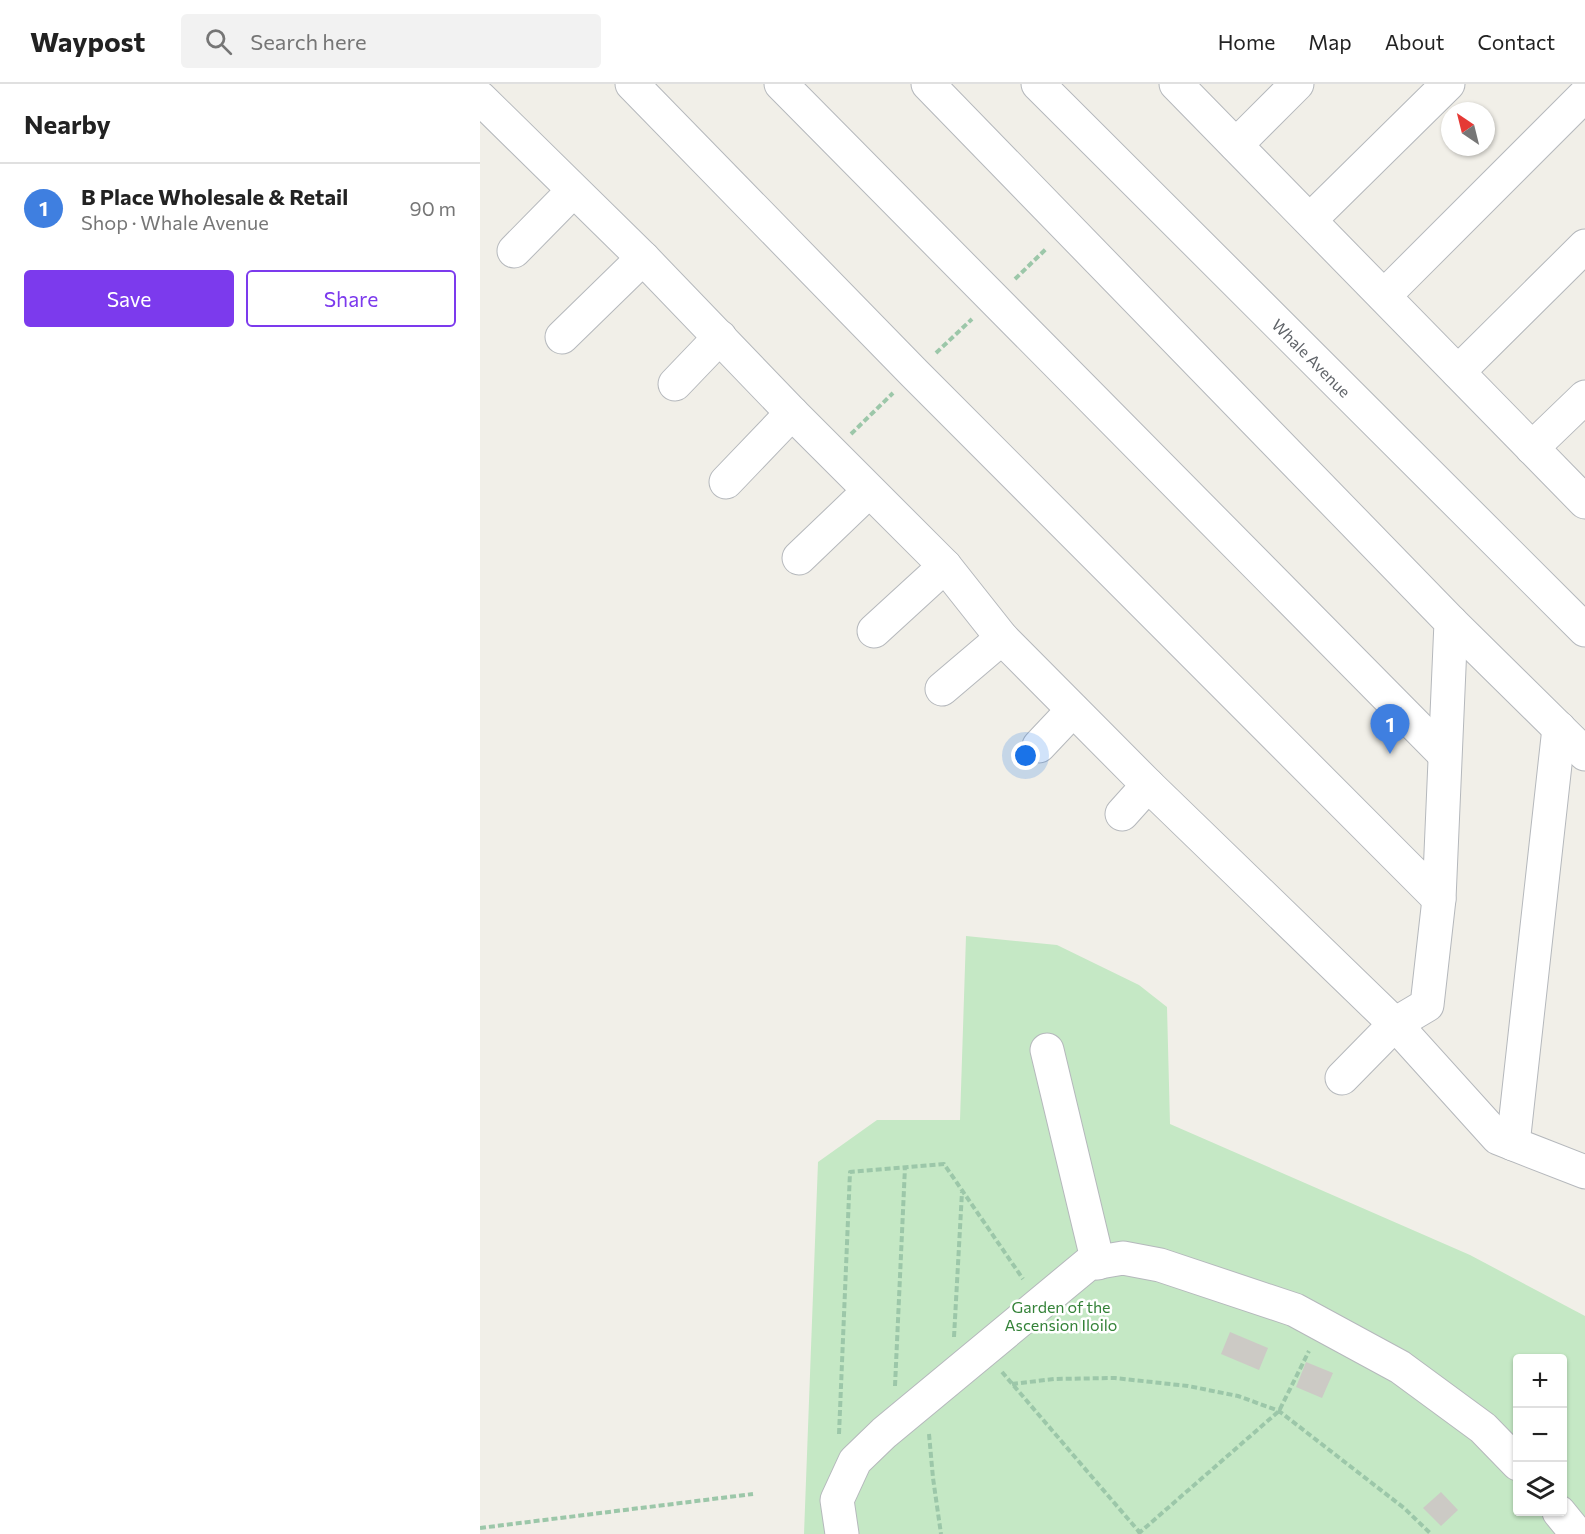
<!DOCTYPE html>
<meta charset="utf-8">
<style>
:root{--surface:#fff;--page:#f2f2f2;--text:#222;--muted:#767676;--line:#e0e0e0;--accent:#7c3aed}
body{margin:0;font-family:Commissioner,sans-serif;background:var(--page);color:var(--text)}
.controls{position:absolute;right:18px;bottom:18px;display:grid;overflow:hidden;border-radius:6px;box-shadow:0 2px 4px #0004}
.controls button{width:54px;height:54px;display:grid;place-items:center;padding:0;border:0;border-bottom:2px solid var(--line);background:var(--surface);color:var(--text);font:30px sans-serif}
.compass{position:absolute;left:961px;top:18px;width:54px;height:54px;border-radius:50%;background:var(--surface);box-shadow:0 2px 4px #0004;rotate:325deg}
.you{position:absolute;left:546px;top:672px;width:21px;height:21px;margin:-15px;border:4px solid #fff;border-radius:50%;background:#1a73e8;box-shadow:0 0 0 9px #1a73e833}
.badge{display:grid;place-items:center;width:39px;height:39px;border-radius:50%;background:var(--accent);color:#fff;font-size:20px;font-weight:700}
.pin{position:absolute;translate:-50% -50px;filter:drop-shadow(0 2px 3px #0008)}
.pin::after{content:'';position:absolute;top:32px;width:21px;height:18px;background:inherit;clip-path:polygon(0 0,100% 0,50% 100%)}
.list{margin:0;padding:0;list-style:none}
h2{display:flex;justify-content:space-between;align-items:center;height:78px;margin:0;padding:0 24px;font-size:26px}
h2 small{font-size:20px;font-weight:400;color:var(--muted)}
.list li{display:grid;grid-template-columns:39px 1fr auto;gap:18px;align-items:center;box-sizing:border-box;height:90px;padding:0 24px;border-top:2px solid var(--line)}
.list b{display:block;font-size:22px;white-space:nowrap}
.list p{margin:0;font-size:20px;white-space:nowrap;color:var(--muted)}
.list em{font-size:20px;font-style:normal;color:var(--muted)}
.actions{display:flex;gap:12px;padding:18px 24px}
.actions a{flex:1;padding:14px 0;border:2px solid var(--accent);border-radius:6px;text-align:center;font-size:21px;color:var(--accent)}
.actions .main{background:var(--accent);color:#fff}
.icon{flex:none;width:33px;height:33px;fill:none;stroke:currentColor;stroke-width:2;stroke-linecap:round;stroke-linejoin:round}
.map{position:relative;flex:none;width:1105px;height:1450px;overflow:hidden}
header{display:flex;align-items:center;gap:36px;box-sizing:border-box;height:84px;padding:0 30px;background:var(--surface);border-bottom:2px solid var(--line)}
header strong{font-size:28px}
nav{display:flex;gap:33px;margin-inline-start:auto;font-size:21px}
.search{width:420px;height:54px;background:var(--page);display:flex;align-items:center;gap:15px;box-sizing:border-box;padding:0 21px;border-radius:6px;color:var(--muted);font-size:22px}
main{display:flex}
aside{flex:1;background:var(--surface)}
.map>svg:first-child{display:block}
.green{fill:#c5e8c5;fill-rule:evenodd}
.building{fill:#cccac5}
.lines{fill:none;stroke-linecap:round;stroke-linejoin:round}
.minor-casing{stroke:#b5b8bc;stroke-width:35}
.path{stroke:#9cc7a9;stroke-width:4;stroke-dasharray:6 3;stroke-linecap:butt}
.minor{stroke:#fff;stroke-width:33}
.labels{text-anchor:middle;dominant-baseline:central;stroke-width:5;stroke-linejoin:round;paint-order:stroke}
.street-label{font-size:16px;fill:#5f6368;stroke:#fff}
.park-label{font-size:16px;fill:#348238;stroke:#fff}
</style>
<header>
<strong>Waypost</strong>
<div class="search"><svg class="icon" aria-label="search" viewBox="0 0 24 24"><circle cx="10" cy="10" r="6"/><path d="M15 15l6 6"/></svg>Search here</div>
<nav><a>Home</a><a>Map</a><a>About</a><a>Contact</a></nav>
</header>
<main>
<aside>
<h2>Nearby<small></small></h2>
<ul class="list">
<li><span class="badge" style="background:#3f7fe0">1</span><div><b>B Place Wholesale &amp; Retail</b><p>Shop · Whale Avenue</p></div><em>90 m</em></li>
</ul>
<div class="actions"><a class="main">Save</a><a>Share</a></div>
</aside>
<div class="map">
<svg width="1105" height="1450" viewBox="0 0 1105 1450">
<rect width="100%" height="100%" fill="#f1efe8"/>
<path class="green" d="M486,852L577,861L659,901L687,923L690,1040L990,1171L1105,1232V1450H324L338,1078L397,1036H480ZM1038,1274H1082V1428H1038Z"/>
<path class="building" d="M750,1248L788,1264L779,1286L741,1270Z
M826,1278L853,1289L842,1314L816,1303Z
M961,1408L978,1426L961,1442L943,1424Z"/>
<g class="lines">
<defs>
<g id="minor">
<path d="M152,0L434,289L959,815L971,538L448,0"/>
<path d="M301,0L964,670"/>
<path id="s1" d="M558,0L1105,546"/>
<path d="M696,0L1105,418"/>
<path d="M0,14L163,174L312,329L465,482L522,554L668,701L915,940L1018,1054L1105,1088"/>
<path d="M756,61L817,0"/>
<path d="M830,136L968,0"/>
<path d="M34,167L93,107"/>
<path d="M904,212L1105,11"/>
<path d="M82,253L163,174"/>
<path d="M978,288L1105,162"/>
<path d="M195,300L240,253"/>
<path d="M1052,364L1105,313"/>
<path d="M246,398L312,329"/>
<path d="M319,474L389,407"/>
<path d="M971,538L1105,670"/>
<path d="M394,547L465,482"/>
<path d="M462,605L522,554"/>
<path d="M559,662L593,626"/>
<path d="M642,730L668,701"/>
<path d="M567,966L618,1179"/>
<path d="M862,994L915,940L947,921L959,815"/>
<path d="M1033,1060L1079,644"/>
<path d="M1079,1428L1097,1450"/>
<path d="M362,1450L357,1416L375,1377L404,1349L608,1180L643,1174L680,1181L815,1226L920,1283L1003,1344L1038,1380"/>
</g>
</defs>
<use href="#minor" class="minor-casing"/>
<path class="path" d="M535,195L566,165
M456,269L492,235
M371,350L413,309
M474,1253L482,1108
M522,1288L661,1450
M532,1300L574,1295L635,1294L708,1302L758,1312L799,1327L924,1424L951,1450
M415,1302L425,1083
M359,1350L370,1088L464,1080L543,1195
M449,1350L453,1394L461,1450
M0,1444L273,1410
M658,1450L799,1327L829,1267"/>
<use href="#minor" class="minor"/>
</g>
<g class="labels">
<g class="street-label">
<text stroke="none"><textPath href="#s1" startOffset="387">Whale Avenue</textPath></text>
</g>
<g class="park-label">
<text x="581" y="1222">Garden of the<tspan x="581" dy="18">Ascension Iloilo</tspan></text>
</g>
</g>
</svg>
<div class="controls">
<button>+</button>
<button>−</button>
<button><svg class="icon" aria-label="layers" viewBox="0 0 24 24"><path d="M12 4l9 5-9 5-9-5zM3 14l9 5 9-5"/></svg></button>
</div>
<svg class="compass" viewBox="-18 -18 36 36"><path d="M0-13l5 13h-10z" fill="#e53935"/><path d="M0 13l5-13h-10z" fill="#767676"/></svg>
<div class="you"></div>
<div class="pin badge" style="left:910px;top:670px;background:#3f7fe0">1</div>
</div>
</main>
